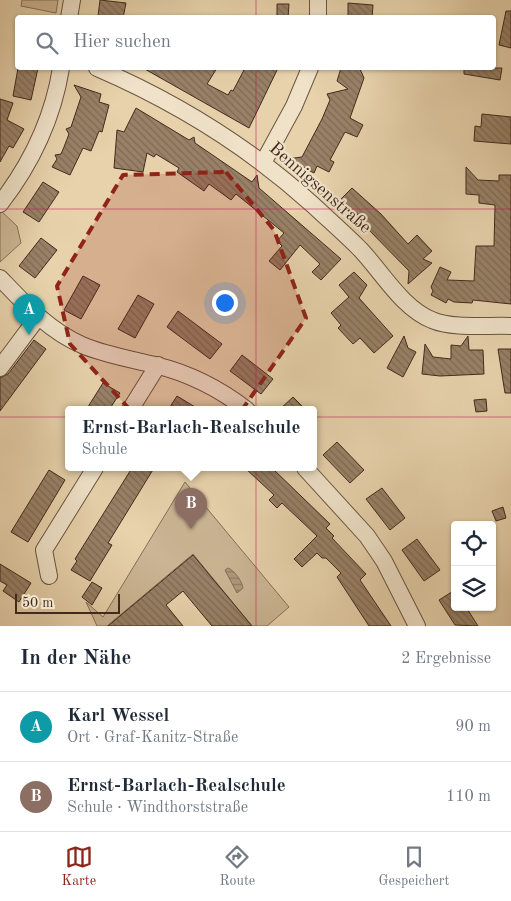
<!DOCTYPE html>
<html lang="de">
<meta charset="utf-8">
<style>
:root{--surface:#fff;--page:#f2f2f3;--text:#1f2937;--muted:#747a83;--line:#e0e1e3;--accent:#8f2418}
body{margin:0;font-family:"Old Standard TT",serif;background:var(--page);color:var(--text)}
.controls{position:absolute;right:15px;bottom:15px;display:grid;overflow:hidden;border-radius:5px;box-shadow:0 1px 4px #0004}
.controls button{width:45px;height:45px;display:grid;place-items:center;padding:0;border:0;border-bottom:1px solid var(--line);background:var(--surface);color:var(--text);font:25px sans-serif}
.scale{position:absolute;left:15px;bottom:12px;width:105px;box-sizing:border-box;padding-left:5px;border:2px solid #422a1c;border-top:0;font-size:14px;line-height:18px;white-space:nowrap;color:#422a1c;-webkit-text-stroke:4px #efe2c9;paint-order:stroke}
.you{position:absolute;left:224px;top:302px;width:18px;height:18px;margin:-12px;border:4px solid #fff;border-radius:50%;background:#1a73e8;box-shadow:0 0 0 8px #1a73e833}
.badge{display:grid;place-items:center;width:32px;height:32px;border-radius:50%;background:var(--accent);color:#fff;font-size:16px;font-weight:700}
.pin{position:absolute;translate:-50% -41px;filter:drop-shadow(0 1px 2px #0008)}
.pin::after{content:'';position:absolute;top:26px;width:18px;height:15px;background:inherit;clip-path:polygon(0 0,100% 0,50% 100%)}
.popup{position:absolute;left:65px;top:406px;width:252px;height:65px;box-sizing:border-box;display:grid;place-content:center;border-radius:5px;background:var(--surface);filter:drop-shadow(0 1px 4px #0005);font-size:16px;white-space:nowrap;color:var(--muted)}
.popup b{font-size:19px;color:var(--text)}
.popup::after{content:'';position:absolute;left:50%;top:100%;margin-left:-10px;border:10px solid transparent;border-top-color:var(--surface)}
.list{margin:0;padding:0;list-style:none}
h2{display:flex;justify-content:space-between;align-items:center;height:65px;margin:0;padding:0 20px;font-size:21px}
h2 small{font-size:16px;font-weight:400;color:var(--muted)}
.list li{display:grid;grid-template-columns:32px 1fr auto;gap:15px;align-items:center;box-sizing:border-box;height:70px;padding:0 20px;border-top:1px solid var(--line)}
.list b{display:block;font-size:19px;white-space:nowrap}
.list p{margin:0;font-size:16px;white-space:nowrap;color:var(--muted)}
.list em{font-size:16px;font-style:normal;color:var(--muted)}
.icon{flex:none;width:28px;height:28px;fill:none;stroke:currentColor;stroke-width:2;stroke-linecap:round;stroke-linejoin:round}
.map{position:relative;flex:none;width:511px;height:626px;overflow:hidden}
.search{position:absolute;background:var(--surface);box-shadow:0 1px 4px #0004;left:15px;right:15px;top:15px;height:55px;display:flex;align-items:center;gap:12px;box-sizing:border-box;padding:0 18px;border-radius:5px;color:var(--muted);font-size:19px}
.sheet{height:205px;background:var(--surface)}
nav{display:flex;justify-content:space-around;align-items:center;box-sizing:border-box;height:70px;border-top:1px solid var(--line);background:var(--surface);font-size:14px;color:var(--muted)}
nav a{display:grid;justify-items:center;gap:2px}
nav .on{color:var(--accent)}
.map>svg:first-child{display:block}
.green{fill:#cbb594;stroke:#867058}
.water{fill:url(#water-rules);stroke:#836d55}
.building{fill:url(#building-back-hatch);stroke:#422a1c}
.lines{fill:none;stroke-linecap:round;stroke-linejoin:round}
.minor-casing{stroke:#6b5440;stroke-width:18}
.minor{stroke:#efe2c9;stroke-width:16}
.marked{fill:#8f2418;fill-opacity:0.2;stroke:#8f2418;stroke-width:4;stroke-dasharray:10 6;stroke-linejoin:round}
.grid{fill:none;stroke:#c2185b;stroke-width:1;stroke-opacity:0.55}
.labels{text-anchor:middle;dominant-baseline:central;stroke-width:4.5;stroke-linejoin:round;paint-order:stroke}
.street-label{font-size:18px;fill:#422a1c;stroke:#efe2c9}
</style>
<div class="map">
<svg width="511" height="626" viewBox="0 0 511 626">
<defs>
<pattern id="water-rules" width="6" height="5" patternUnits="userSpaceOnUse" patternTransform="scale(1.25)"><rect width="6" height="5" fill="#af997b"/><path d="M0 2.5h6" fill="none" stroke="#907d64"/></pattern>
<pattern id="building-back-hatch" width="6" height="6" patternUnits="userSpaceOnUse" patternTransform="scale(1.25)"><rect width="6" height="6" fill="#988167"/><path d="M-1 5l2 2M0 0l6 6M5-1l2 2" fill="none" stroke="#7e6a54"/></pattern>
</defs>
<rect width="100%" height="100%" fill="#e7d2ac"/>
<filter id="stains"><feTurbulence type="fractalNoise" baseFrequency=".004" numOctaves="4"/><feColorMatrix values="0 0 0 0 .2 0 0 0 0 .09 0 0 0 0 .02 0 0 0 .5 -.17"/></filter>
<radialGradient id="worn" r=".72"><stop offset=".6" stop-color="#630" stop-opacity="0"/><stop offset="1" stop-color="#630" stop-opacity=".3"/></radialGradient>
<path class="green" d="M22,0H58L56,13L21,6Z
M0,210L17,226L21,243L0,262Z
M185,482L289,607L267,626H252L193,554L107,626H97L86,602L103,617Z"/>
<path class="water" d="M228,568C234,570 242,581 243,588L237,593L225,570Z"/>
<path class="building" d="M100,0L126,3L123,18L98,16Z
M348,3L373,5L372,18H348Z
M277,4H289L288,18H277Z
M506,11H511V48L499,45Z
M18,68H38L31,100L13,96Z
M143,68H217L207,84L228,95L231,90L233,91L245,68H278L249,128Z
M341,68L360,69L364,78L350,118L363,125L357,137L345,132L330,160L334,162L329,172L317,166L314,173L287,159L302,157L322,119L330,100L327,94L348,89L337,81Z
M464,68H502L500,80L464,74Z
M74,85L101,94L99,102L109,105L102,132L99,131L91,151L83,148L70,175L52,167L57,159L55,155L61,154L64,147L69,134L66,129L71,127L81,97Z
M0,99L13,103L7,120L24,129L13,148L9,146L0,162Z
M136,108L189,140L194,137L195,143L252,182L257,175L259,188L341,259L321,280L312,272L320,264L300,245L280,270L269,261L282,246L277,241L284,233L236,194L231,200L209,184L204,191L177,172L179,168L156,154L154,157L147,153L143,172L114,168L117,130L124,132Z
M482,114L511,117V144L474,141L475,126L481,127Z
M466,167L478,180L499,181V175H511V304L473,300L472,303L454,302L448,299L446,303L431,295L433,291L431,287L440,267L451,272L447,280L474,281L476,246H494L495,205L479,203V195L466,194Z
M43,182L59,192L39,222L23,212Z
M352,188L381,214L408,244L417,235L432,251L423,259L432,263L408,284L409,271L368,229L355,211L346,212V206L340,200Z
M41,238L57,250L35,278L19,266Z
M354,272L367,285L359,298L393,336L374,353L360,338L353,344L338,328L341,325L331,313L349,297L339,285Z
M83,276L100,285L81,319L64,310Z
M138,295L154,304L135,338L118,329Z
M178,311L222,344L210,359L167,327Z
M404,336L408,348L416,352L403,377L387,368Z
M468,336L469,350H483L484,374L440,376L422,374L425,344L433,357L451,359V345L461,346Z
M34,340L46,349L0,411V378L8,374Z
M498,349H511V393H505Z
M242,355L273,379L261,394L230,371Z
M103,383L120,393L109,410H86Z
M177,396L200,410H168Z
M293,397L306,410H279Z
M486,399L487,411L476,412L474,400Z
M337,442L364,470L350,483L323,455Z
M132,468H154L108,543L112,545L90,581L71,570L77,561L75,559Z
M245,468H272L330,524L326,528L334,536L332,538L366,574L360,580L391,626H369L337,577L341,573L326,558H322L317,553L302,567L294,559L317,536L282,503L277,508L269,500L274,495Z
M49,470L65,480L28,542L11,532Z
M382,488L405,518L390,530L366,499Z
M503,507L506,518L496,521L492,511Z
M417,539L440,570L424,581L402,550Z
M193,555L252,626H212L183,591L166,605L183,626H108Z
M0,564L31,583L19,602L3,591L7,585L0,581Z
M92,582L102,588L92,605L82,597Z
M455,590V607H466L478,626L455,625L439,600Z"/>
<g class="lines">
<defs>
<path id="minor" d="M69,18L72,0
M318,18V0
M97,68C176,102 250,148 313,205C329,220 345,234 360,249C382,272 402,308 432,320C452,329 489,325 511,326
M263,163L294,106L310,68
M0,204C31,164 53,118 61,68
M0,278C25,304 48,330 82,345C105,355 131,359 155,365C188,373 220,389 247,410
M0,368L38,317
M130,410L158,365
M305,468L367,536L384,561L417,626
M49,576L44,550L95,468"/>
</defs>
<use href="#minor" class="minor-casing"/>
<use href="#minor" class="minor"/>
</g>
<path class="marked" d="M226,172L274,230L306,318L242,410L142,423L70,344L57,286L123,175Z"/>
<path class="grid" d="M256,0V18M256,68V626M0,209H511M0,417H511"/>
<g class="labels">
<g class="street-label">
<text transform="translate(320 188) rotate(41)">Bennigsenstraße</text>
</g>
</g>
<rect width="100%" height="100%" filter="url(#stains)"/>
<rect width="100%" height="100%" fill="url(#worn)"/>
</svg>
<div class="controls">
<button><svg class="icon" aria-label="locate" viewBox="0 0 24 24"><circle cx="12" cy="12" r="6"/><path d="M12 2v4M12 18v4M2 12h4M18 12h4"/></svg></button>
<button><svg class="icon" aria-label="layers" viewBox="0 0 24 24"><path d="M12 4l9 5-9 5-9-5zM3 14l9 5 9-5"/></svg></button>
</div>
<div class="scale">50 m</div>
<div class="you"></div>
<div class="pin badge" style="left:29px;top:335px;background:#0f9aa8">A</div>
<div class="pin badge" style="left:191px;top:529px;background:#8d6e63">B</div>
<div class="popup"><b>Ernst-Barlach-Realschule</b>Schule</div>
<div class="search"><svg class="icon" aria-label="search" viewBox="0 0 24 24"><circle cx="10" cy="10" r="6"/><path d="M15 15l6 6"/></svg>Hier suchen</div>
</div>
<section class="sheet">
<h2>In der Nähe<small>2 Ergebnisse</small></h2>
<ul class="list">
<li><span class="badge" style="background:#0f9aa8">A</span><div><b>Karl Wessel</b><p>Ort · Graf-Kanitz-Straße</p></div><em>90 m</em></li>
<li><span class="badge" style="background:#8d6e63">B</span><div><b>Ernst-Barlach-Realschule</b><p>Schule · Windthorststraße</p></div><em>110 m</em></li>
</ul>
</section>
<nav>
<a class="on"><svg class="icon" aria-label="map" viewBox="0 0 24 24"><path d="M3 6l6-2 6 2 6-2v14l-6 2-6-2-6 2zM9 4v14M15 6v14"/></svg>Karte</a>
<a><svg class="icon" aria-label="directions" viewBox="0 0 24 24"><path d="M12 3l9 9-9 9-9-9zM9 14v-3h6M13 9l2 2-2 2"/></svg>Route</a>
<a><svg class="icon" aria-label="saved" viewBox="0 0 24 24"><path d="M7 4h10v16l-5-4-5 4z"/></svg>Gespeichert</a>
</nav>
